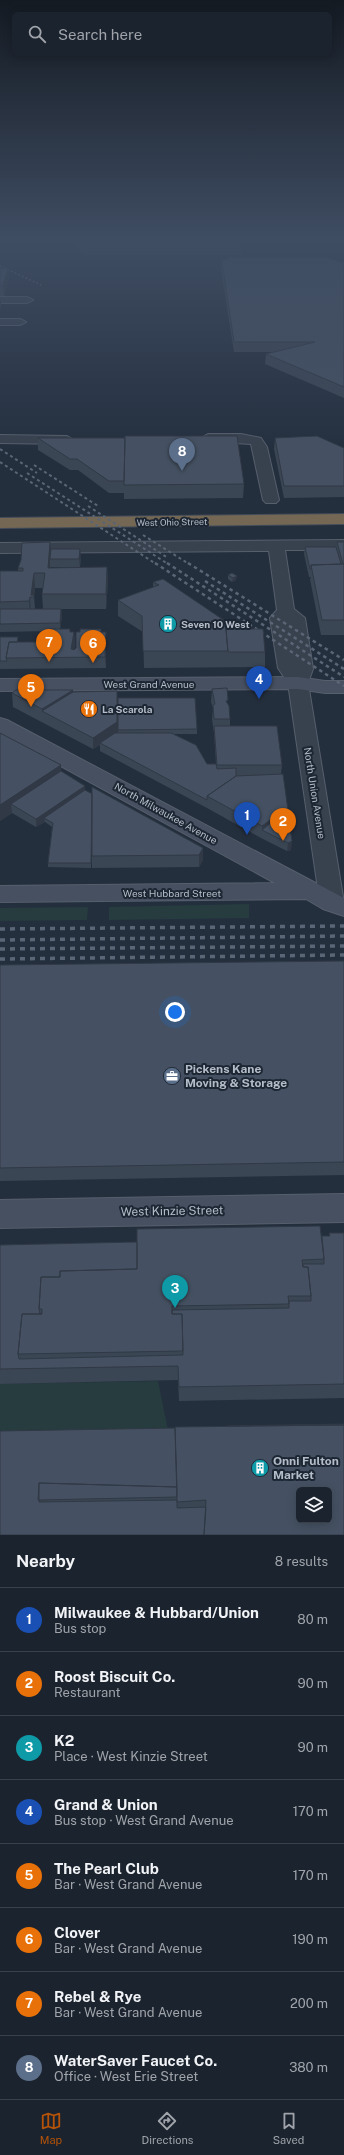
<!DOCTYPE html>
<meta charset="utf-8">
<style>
:root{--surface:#1b232e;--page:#282f3a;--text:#f1f3f6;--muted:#a0a4aa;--line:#39404a;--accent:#b45309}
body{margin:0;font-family:"Public Sans",sans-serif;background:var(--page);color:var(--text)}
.controls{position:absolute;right:12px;bottom:12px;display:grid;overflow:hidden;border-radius:6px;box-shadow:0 2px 10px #0003}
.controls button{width:36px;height:36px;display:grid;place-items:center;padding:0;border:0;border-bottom:1px solid var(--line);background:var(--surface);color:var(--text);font:20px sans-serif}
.you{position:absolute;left:175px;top:1012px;width:14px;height:14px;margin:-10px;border:3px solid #fff;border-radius:50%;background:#1a73e8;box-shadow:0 0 0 6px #1a73e833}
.badge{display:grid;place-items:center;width:26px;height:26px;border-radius:50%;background:var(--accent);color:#fff;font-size:13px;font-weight:700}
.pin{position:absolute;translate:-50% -33px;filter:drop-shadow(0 1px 2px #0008)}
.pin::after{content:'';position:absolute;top:21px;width:14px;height:12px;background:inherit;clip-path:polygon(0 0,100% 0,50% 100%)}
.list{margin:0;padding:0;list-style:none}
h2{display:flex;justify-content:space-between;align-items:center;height:52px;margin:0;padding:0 16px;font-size:17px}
h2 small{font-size:13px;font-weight:400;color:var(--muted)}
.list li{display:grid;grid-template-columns:26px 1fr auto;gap:12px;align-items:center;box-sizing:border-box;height:64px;padding:0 16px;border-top:1px solid var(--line)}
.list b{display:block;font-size:15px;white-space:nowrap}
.list p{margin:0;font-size:13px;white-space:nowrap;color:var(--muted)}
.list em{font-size:13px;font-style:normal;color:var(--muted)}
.icon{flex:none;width:22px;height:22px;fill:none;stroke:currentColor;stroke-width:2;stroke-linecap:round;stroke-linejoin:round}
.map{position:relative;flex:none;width:344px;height:1535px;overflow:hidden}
.search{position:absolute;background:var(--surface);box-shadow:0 2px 10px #0003;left:12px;right:12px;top:12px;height:44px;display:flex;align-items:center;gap:10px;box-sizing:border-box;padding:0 14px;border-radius:6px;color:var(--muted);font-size:15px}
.sheet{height:564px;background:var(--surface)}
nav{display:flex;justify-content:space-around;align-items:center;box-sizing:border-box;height:56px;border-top:1px solid var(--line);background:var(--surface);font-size:11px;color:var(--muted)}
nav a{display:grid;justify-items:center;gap:2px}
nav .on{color:var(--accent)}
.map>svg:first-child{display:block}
.green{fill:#263c3f}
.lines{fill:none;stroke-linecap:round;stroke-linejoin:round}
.street-casing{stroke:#565f6c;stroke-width:2}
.secondary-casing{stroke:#565f6c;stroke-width:2}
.highway-casing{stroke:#434c59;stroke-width:2}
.street{fill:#38414e;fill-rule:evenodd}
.secondary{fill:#465061;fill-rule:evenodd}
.highway{fill:#746855;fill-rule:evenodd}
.rail-far3{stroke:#5a6575;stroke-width:1.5;stroke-dasharray:2 2;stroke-linecap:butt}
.rail-far2{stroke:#5a6575;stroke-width:2;stroke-dasharray:3 3;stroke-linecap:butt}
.rail-far1{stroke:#5a6575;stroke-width:2.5;stroke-dasharray:3.5 3.5;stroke-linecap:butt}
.rail{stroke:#5a6575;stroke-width:3.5;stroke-dasharray:5 5;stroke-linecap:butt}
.wall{fill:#3b4654;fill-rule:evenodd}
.shaded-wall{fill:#303945}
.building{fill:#455162;stroke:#303945;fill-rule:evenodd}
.labels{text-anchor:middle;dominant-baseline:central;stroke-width:4;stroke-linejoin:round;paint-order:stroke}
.far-street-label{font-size:9px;fill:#b4bcc9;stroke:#1d2633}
.poi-label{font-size:10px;font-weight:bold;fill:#b4bcc9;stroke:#1d2633;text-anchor:start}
.street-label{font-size:10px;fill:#b4bcc9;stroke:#1d2633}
.near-poi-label{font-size:12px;font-weight:bold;fill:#b4bcc9;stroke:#1d2633;text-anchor:start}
.near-street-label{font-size:12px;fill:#b4bcc9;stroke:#1d2633}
</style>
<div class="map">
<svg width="344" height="1535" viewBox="0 0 344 1535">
<rect width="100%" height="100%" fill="#242f3e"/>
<path class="green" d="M249,904V918L109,920V907Z
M88,907L87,920L0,921V908Z
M158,1381L170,1440L0,1443V1384Z"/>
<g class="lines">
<defs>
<path id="street" d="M0,297H27L33,300L27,303H0Z
M0,319H20L26,322L20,325H0Z
M208,434H241L261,438L267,447L279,500L276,503H266L263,500L251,444L203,441L201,438Z
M0,435L67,436L74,440L67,444L0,443Z
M344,540V550H285L294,609L305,618L313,669L308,683L344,903L340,909L332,911L324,909L320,903L288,683L278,668L270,618L277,610L269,551L0,553V543Z"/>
<path id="secondary" d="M298,677L325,681H344V693H325L298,689L0,691V679Z
M0,718L7,720L344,898V916L323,909L306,899L0,902V886L275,883L0,733Z
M344,1194V1222L0,1228V1200Z"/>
<path id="highway" d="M344,514V524L0,528V518Z"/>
</defs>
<use href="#street" class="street-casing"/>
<use href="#secondary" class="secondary-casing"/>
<use href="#highway" class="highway-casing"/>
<use href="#street" class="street"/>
<use href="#secondary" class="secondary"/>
<use href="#highway" class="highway"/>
<path class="rail-far3" d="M0,266L41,285"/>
<path class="rail-far2" d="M0,449L37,473
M0,462L156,564
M34,465L98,506
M27,473L168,564
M88,506L168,558
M143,535L189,564"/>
<path class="rail-far1" d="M155,563L344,686
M167,563L344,677
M188,563L344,660
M205,581L344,669"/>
<path class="rail" d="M0,929L344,926
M0,940L344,936
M0,949L344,946
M0,959L344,955"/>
</g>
<path class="wall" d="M0,238H8L5,240H0Z
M77,238H239L241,247V255H84V253H80Z
M222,261L344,263V398L265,364L266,354L274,352H234L221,269Z
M8,268L9,279L4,296H0V269Z
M38,438L244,484L243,498L124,499V493H109L78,470H70L38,450Z
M275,438L344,448V497L284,498L274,449Z
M337,542H344V635H321L310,579L311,577H309L304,554L305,547H336Z
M51,549L81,557L80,567H50V568L107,567L108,582L106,609H61L62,616L60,629L70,632H74L75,643L74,650L76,648L80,632L101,629V632L106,642V668L0,669V637H18V642H45L49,631L0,632V571H18V568ZM35,588H43L42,594L43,609H35L34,595Z
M228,575L236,580L232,582L228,579Z
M153,582L226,629L265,652V667L144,668L143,632L118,616V600L153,587Z
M212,689L228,705L230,719V726L282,765L281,774L289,818L291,850L287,851L261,838L207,808L100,751V745L93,749L13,707L12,693L117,691L118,733V698L197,729V734H173L207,764H216L214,733L212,719L213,708L211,702Z
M0,733L61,765V771L85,790L203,848V860L199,867L92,868V838L91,868L48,867V863L52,827L45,822L36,827L12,813L0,821Z
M344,961V1175L0,1181V965Z
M329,1233H344V1398L179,1401L178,1380L0,1384V1245L137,1242L329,1236Z
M0,1431L344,1535H0Z"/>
<path class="shaded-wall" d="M8,268L9,279L4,296L3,285Z
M1,298V306L0,313V302Z
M50,542L51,557L50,559V567L49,582L48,568Z
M80,549L81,557L80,567L79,559Z
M107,567L108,582L106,609V594Z
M34,573L35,588L34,597L31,595Z
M237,576L236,580L232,582L233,578Z
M30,597L31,613L30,616L29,601Z
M61,609L62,616L60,631V623Z
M74,632L75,643L72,658L71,649Z
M106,632V668L105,657Z
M73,690L74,703L42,711V709Z
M117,691L118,733L100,743V745L93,749V738Z
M61,765L62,779L11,804L12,813L0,821V805Z
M85,786V794L44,818L45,822L36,827V819Z
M273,818L272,830H262V826Z
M292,841L291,850L287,851L288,843Z
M203,848V860L199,867V855Z"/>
<path class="building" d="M78,238H239L241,247L84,248V246H80Z
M230,257H325L344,263V387L266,354L315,342H234L222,261Z
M8,268L3,285L0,286V269Z
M125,436H237L244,484L124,485Z
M317,436L344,448V486H284L275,438Z
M38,438H125L124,481H109L77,459H70Z
M50,542L48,568L107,567L106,594H42L45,573H34L31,595H34V597H30L29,601L0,602V571H23V568H18L21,560L22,543Z
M337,542H344V564H343Z
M305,547H336L341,564L311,565V569H310Z
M51,549H80L79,559H50Z
M344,564V620H322L311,565Z
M232,573L237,576L233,578L228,575Z
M163,579L225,621L228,651H143L142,616L118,600L159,585L153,582Z
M0,609H61L60,623L0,624Z
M50,629H70V632H74L71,649L74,650L76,648V632H80V629H101V632H106L105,657L6,658L9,642H45V632H49Z
M226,629H263L265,652H228Z
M0,637H18L17,642H9L6,658L7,661H0Z
M227,688L228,700L226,701L229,706L230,719H214L213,705L215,704L212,689Z
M16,690H73L42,709L12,693Z
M117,691V722L93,738L42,711L73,692Z
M118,698H195L197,729L118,730Z
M214,726H277L282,765H217Z
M0,733L61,765L0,805Z
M115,733H171L196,745L207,764H216L217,769L236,768V776L207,796V800L100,743Z
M61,771L85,786L36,819L11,804Z
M283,774L289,818H273L262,826L207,796L236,776Z
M92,787L203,848L199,855L92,856Z
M85,790L92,794L91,863H48L53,823L44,818Z
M273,821H289L292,841L288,843L262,830Z
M344,961V1162L0,1168V965Z
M320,1226L324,1259L302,1260L303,1267H308L311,1296H288L289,1304L172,1306V1314H182L183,1351L18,1354L22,1314H42V1309H39L41,1277H60V1271L137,1269V1229Z
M329,1233H344V1384L179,1387L178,1366L0,1369V1245L137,1242V1269L60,1271V1277H41L39,1309L40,1314H42H22L18,1354L19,1359L183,1355L182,1314H172V1310L289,1308V1301H311V1296L308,1267H303V1264H324V1259L322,1236H330Z
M344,1424V1425L227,1426Z
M344,1425V1535H204L206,1500L177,1502L175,1427ZM299,1490H329V1520H299Z
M175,1428L177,1487L39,1483V1502L177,1500V1508L206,1507L204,1535H0V1431Z
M39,1483L177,1487V1497L38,1500Z"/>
<linearGradient id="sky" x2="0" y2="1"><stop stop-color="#141a22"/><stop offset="0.53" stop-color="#3f4d63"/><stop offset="1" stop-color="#3f4d63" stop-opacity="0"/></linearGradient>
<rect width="344" height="453" fill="url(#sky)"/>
<defs>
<symbol id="building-disc" viewBox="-11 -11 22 22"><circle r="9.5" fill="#0f9aa8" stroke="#1d2633"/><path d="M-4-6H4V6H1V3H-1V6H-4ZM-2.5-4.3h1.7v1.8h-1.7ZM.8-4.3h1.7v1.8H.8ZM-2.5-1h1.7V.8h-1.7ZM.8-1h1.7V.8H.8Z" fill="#fff"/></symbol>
<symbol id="restaurant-disc" viewBox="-11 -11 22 22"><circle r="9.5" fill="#e8710a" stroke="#1d2633"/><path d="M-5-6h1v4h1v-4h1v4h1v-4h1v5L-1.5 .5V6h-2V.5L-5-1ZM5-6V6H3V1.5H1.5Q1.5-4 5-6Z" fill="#fff"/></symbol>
<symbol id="office-disc" viewBox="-11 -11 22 22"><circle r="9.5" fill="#5c6f8a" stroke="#1d2633"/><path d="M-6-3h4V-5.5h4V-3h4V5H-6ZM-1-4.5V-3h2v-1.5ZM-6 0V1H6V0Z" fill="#fff"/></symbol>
</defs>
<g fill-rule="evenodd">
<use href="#building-disc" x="158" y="614" width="20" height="20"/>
<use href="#restaurant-disc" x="79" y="699" width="20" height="20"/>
<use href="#office-disc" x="162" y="1066" width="20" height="20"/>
<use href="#building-disc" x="250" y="1458" width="20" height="20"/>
</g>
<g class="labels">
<g class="far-street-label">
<text transform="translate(172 522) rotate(-1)">West Ohio Street</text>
</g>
<g class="poi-label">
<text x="181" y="624">Seven 10 West</text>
<text x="102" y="709">La Scarola</text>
</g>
<g class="street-label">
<text x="149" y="684">West Grand Avenue</text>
<text transform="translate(315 793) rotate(81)">North Union Avenue</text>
<text transform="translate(166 813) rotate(29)">North Milwaukee Avenue</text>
<text x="172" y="893">West Hubbard Street</text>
</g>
<g class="near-poi-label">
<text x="185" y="1069">Pickens Kane<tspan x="185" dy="14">Moving &amp; Storage</tspan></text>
<text x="273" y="1461">Onni Fulton<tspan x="273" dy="14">Market</tspan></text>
</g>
<g class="near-street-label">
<text transform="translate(172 1211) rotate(-1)">West Kinzie Street</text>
</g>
</g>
</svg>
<div class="controls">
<button><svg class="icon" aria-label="layers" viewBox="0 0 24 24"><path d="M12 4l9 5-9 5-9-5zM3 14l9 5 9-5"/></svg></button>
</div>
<div class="you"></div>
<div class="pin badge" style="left:247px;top:835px;background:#1a4fb4">1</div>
<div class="pin badge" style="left:283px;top:841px;background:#e8710a">2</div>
<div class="pin badge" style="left:175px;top:1308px;background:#0f9aa8">3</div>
<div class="pin badge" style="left:259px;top:699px;background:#1a4fb4">4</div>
<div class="pin badge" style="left:31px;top:707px;background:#e8710a">5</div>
<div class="pin badge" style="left:93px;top:663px;background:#e8710a">6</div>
<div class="pin badge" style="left:49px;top:662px;background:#e8710a">7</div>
<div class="pin badge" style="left:182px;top:471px;background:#5c6f8a">8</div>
<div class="search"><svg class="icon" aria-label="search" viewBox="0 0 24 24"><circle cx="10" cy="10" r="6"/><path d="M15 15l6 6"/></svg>Search here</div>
</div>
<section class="sheet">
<h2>Nearby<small>8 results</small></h2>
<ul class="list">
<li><span class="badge" style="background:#1a4fb4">1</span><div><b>Milwaukee &amp; Hubbard/Union</b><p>Bus stop</p></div><em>80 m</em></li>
<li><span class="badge" style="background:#e8710a">2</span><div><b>Roost Biscuit Co.</b><p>Restaurant</p></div><em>90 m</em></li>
<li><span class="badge" style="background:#0f9aa8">3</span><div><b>K2</b><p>Place · West Kinzie Street</p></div><em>90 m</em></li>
<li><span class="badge" style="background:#1a4fb4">4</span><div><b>Grand &amp; Union</b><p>Bus stop · West Grand Avenue</p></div><em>170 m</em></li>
<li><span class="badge" style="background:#e8710a">5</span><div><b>The Pearl Club</b><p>Bar · West Grand Avenue</p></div><em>170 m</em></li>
<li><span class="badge" style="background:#e8710a">6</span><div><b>Clover</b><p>Bar · West Grand Avenue</p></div><em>190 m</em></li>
<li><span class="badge" style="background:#e8710a">7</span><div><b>Rebel &amp; Rye</b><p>Bar · West Grand Avenue</p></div><em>200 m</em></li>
<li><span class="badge" style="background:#5c6f8a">8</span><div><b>WaterSaver Faucet Co.</b><p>Office · West Erie Street</p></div><em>380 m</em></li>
</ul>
</section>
<nav>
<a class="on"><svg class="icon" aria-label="map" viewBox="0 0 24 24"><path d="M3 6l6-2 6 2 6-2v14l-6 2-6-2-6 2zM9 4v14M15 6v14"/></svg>Map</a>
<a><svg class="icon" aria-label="directions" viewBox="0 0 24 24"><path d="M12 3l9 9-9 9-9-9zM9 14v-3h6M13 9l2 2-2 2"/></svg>Directions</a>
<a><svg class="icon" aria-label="saved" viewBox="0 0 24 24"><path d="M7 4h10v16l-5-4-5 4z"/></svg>Saved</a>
</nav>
